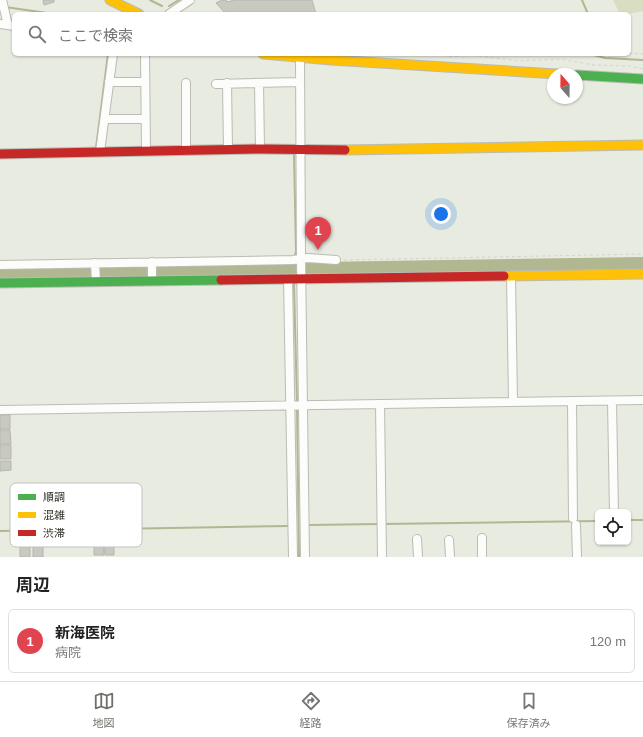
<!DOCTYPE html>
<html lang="ja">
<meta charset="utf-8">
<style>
:root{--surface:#fff;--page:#f2f2f2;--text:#222;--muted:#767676;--line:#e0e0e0;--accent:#707169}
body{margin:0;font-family:Arial,"Noto Sans JP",sans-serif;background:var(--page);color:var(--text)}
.controls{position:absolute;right:12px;bottom:12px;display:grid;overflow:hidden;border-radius:6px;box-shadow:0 1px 3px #0004}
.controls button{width:36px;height:36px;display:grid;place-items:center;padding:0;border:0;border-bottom:1px solid var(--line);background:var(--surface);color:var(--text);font:20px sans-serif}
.compass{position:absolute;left:547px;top:68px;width:36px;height:36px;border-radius:50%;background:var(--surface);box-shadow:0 1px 3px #0004;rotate:340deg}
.you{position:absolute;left:441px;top:214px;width:14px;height:14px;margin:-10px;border:3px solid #fff;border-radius:50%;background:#1a73e8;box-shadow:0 0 0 6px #1a73e833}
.badge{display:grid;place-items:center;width:26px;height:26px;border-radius:50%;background:var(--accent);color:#fff;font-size:13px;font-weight:700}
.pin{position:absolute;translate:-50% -33px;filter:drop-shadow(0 1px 2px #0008)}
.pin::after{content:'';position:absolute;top:21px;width:14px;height:12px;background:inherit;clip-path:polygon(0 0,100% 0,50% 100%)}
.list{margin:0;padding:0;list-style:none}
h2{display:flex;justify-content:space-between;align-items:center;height:52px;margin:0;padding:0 16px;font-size:17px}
h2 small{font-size:13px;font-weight:400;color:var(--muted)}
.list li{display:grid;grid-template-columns:26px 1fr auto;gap:12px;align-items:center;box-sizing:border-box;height:64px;margin:0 8px 8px;padding:0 8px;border:1px solid var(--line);border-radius:6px}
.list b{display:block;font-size:15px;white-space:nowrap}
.list p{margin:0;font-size:13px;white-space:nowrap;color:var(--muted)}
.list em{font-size:13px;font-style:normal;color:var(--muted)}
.icon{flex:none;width:22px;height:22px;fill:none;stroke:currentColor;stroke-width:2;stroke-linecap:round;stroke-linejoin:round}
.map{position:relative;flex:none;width:643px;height:557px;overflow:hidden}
.search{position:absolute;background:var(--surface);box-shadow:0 1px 3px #0004;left:12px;right:12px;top:12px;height:44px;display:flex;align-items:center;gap:10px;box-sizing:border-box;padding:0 14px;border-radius:6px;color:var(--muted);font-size:15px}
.sheet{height:124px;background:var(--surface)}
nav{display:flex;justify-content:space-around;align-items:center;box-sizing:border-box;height:56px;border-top:1px solid var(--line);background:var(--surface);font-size:11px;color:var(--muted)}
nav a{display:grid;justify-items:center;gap:2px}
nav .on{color:var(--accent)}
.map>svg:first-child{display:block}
.green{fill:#d9dec2}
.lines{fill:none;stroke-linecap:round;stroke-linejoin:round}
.stream{stroke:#b1b790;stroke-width:2}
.river{stroke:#b1b790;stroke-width:12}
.building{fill:#c8cac2;stroke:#b5b7ae}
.street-casing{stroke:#babcb5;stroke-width:10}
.fast-casing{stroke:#babcb5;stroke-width:11}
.slow-casing{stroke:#babcb5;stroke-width:11}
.jam-casing{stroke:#babcb5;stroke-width:11}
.path{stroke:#d3d3d1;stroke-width:1;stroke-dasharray:3 3;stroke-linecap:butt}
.street{stroke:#fcfcfa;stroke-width:8}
.fast{stroke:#4caf50;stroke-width:9}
.slow{stroke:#ffc107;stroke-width:9}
.jam{stroke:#c62828;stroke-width:9}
.key{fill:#fff;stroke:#c1c1bf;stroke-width:1}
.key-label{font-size:11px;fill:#2f3029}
</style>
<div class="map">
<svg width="643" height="557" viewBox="0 0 643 557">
<rect width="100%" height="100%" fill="#e8ebe0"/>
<path class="green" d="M613,0H643V11L629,14H620Z"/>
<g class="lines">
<path class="stream" d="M150,0L162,6
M582,0L588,14
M169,6L179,0
M5,7L54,14
M590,54L605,58L643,60
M96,148L108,54
M294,154L296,251L295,256
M295,269V263
M293,272V269
M294,284L297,403
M297,408L299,557
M628,520H643
M384,524L598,521
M310,525L379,524
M0,531L288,526"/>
<path class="river" d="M0,273L643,263"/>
</g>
<path class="building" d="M43,0H54V2L44,5Z
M222,0H226L227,2L235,0H312L316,14H226L216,3Z
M0,415H10V429H0Z
M0,430H10L11,444H0Z
M0,445H11V459H0Z
M0,461H11V470L0,471Z
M94,534H103L104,555H94Z
M104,534H114V555H105Z
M20,536H43V557H33V540H30V557H20Z"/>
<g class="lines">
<defs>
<path id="street" d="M2,0L8,25
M169,14L190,0
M0,24L14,26
M145,54L146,151
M300,58L301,258L305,557
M109,82H145
M227,83L228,149
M259,83L260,149
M216,84L300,82
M105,119H145
M186,151V83
M100,152L113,54
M152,262V281
M95,263L96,282
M0,265L293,260L308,258L336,260
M511,276L513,402
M288,279L293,557
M572,401L573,518
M612,401L614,512
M380,404L382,557
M0,410L643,400
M576,525L577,557
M482,538V557
M417,539L418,557
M449,540L450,557"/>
<path id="fast" d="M577,75L643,79
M0,283L221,280"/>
<path id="slow" d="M110,0L139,14
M263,54L331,60L557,74
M345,150L643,145
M504,276L643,274"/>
<path id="jam" d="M0,154L260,149L345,150
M221,280L504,276"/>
</defs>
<use href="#street" class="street-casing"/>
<use href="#fast" class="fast-casing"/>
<use href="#slow" class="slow-casing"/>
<use href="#jam" class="jam-casing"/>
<path class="path" d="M629,53L643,54
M449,57L470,55L520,61L560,59L594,65L630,66L643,69
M344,260L643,254"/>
<use href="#street" class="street"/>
<use href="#fast" class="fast"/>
<use href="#slow" class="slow"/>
<use href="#jam" class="jam"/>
</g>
<rect x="10" y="483" width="132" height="64" rx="6" class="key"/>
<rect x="18" y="494" width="18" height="6" fill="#4caf50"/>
<rect x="18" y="512" width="18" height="6" fill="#ffc107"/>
<rect x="18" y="530" width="18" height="6" fill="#c62828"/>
<g class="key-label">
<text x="43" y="501">順調</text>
<text x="43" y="519">混雑</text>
<text x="43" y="537">渋滞</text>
</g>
</svg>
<div class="controls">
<button><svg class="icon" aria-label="locate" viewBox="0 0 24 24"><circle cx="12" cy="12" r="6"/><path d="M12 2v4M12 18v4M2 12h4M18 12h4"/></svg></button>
</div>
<svg class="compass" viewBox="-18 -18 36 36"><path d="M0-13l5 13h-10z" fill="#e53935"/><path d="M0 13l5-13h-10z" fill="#767676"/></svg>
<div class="you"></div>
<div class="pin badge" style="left:318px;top:250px;background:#e0444e">1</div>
<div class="search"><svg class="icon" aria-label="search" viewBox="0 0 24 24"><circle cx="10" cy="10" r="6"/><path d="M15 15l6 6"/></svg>ここで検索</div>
</div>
<section class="sheet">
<h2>周辺<small></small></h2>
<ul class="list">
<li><span class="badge" style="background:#e0444e">1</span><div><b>新海医院</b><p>病院</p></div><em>120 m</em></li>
</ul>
</section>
<nav>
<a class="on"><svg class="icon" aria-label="map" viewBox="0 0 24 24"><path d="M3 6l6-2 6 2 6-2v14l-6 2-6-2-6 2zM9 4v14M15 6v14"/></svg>地図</a>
<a><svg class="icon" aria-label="directions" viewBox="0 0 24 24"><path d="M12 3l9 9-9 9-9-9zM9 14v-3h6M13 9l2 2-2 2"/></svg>経路</a>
<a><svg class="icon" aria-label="saved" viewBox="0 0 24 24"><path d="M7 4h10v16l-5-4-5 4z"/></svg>保存済み</a>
</nav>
